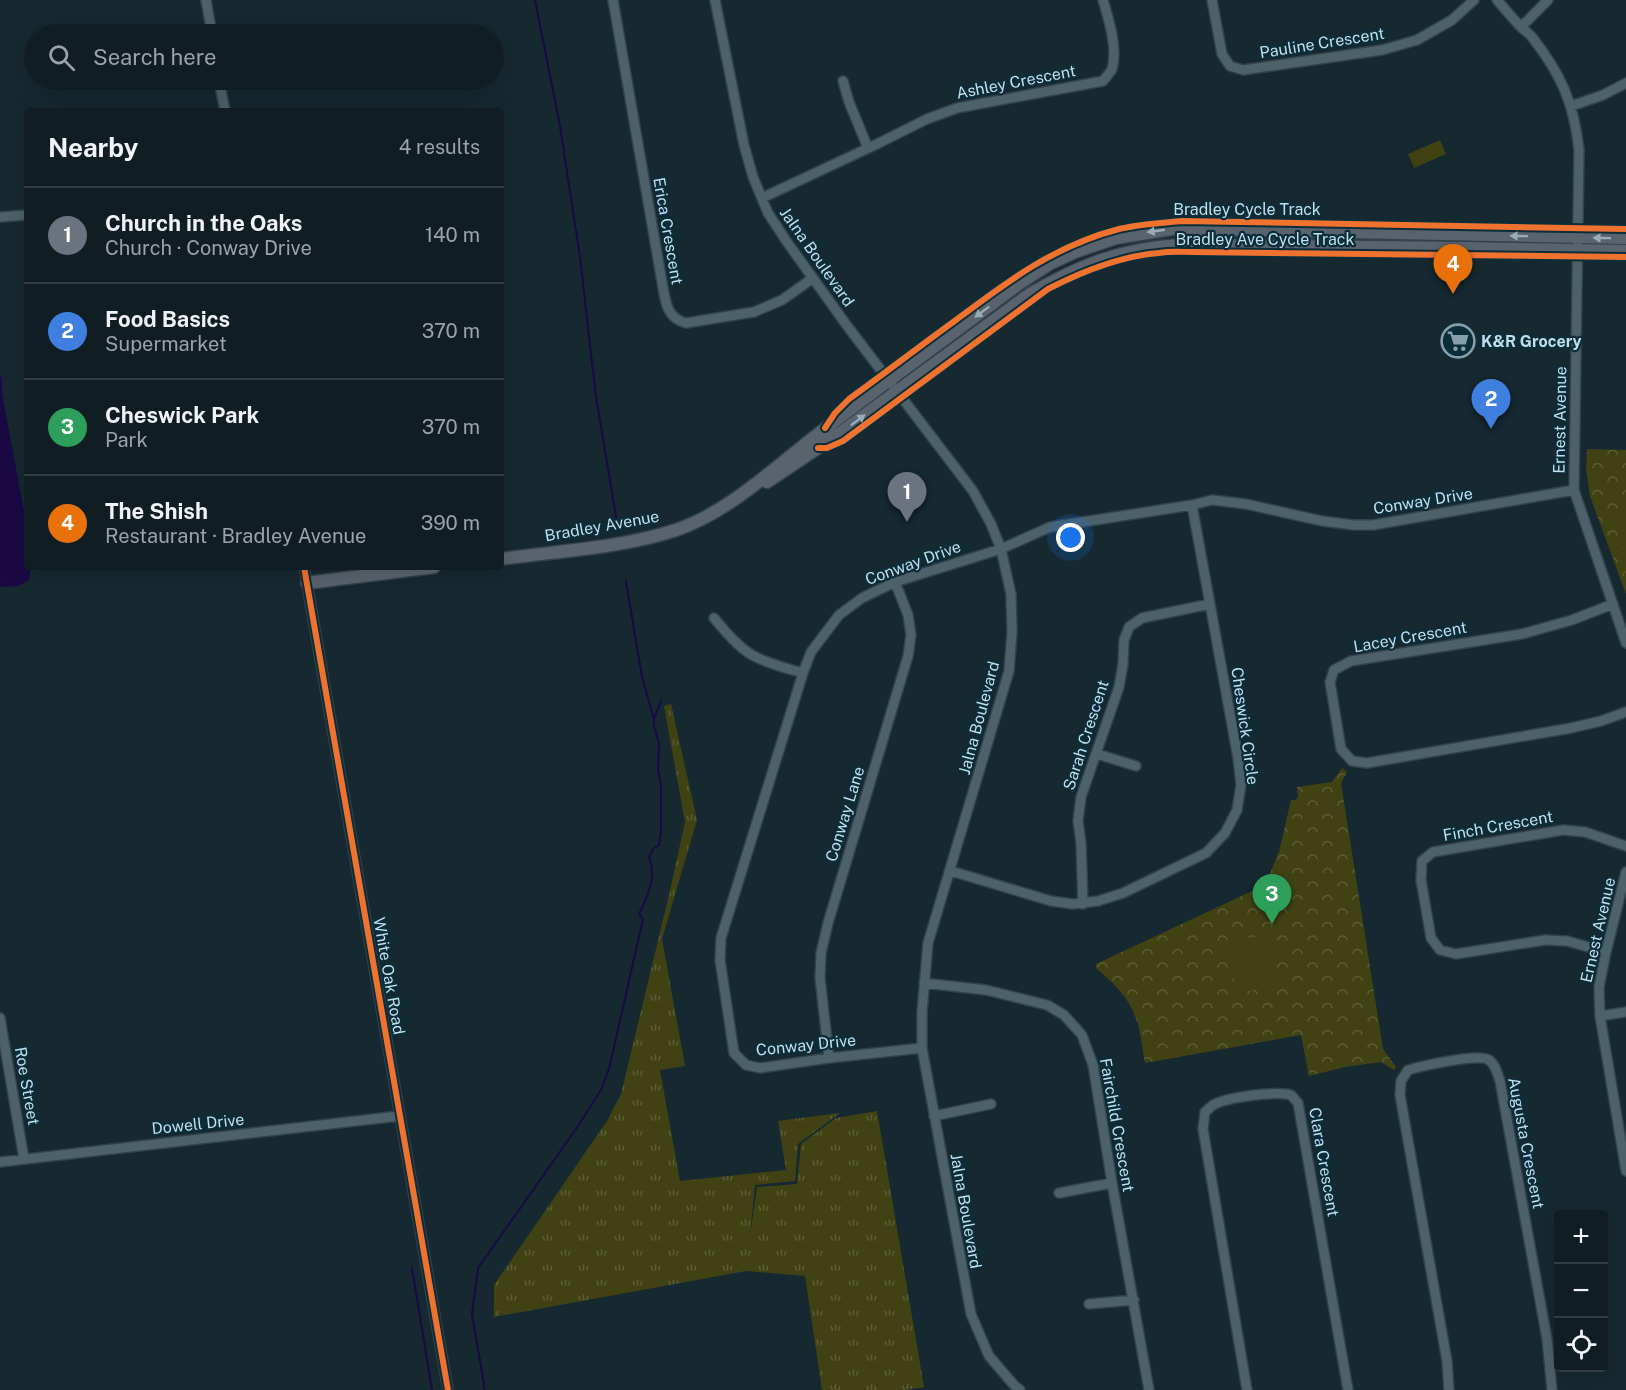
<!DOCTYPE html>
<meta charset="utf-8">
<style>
:root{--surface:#101e24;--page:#1e2b31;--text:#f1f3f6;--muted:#9ca2a6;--line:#303c41;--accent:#859fab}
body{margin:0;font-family:"Public Sans",sans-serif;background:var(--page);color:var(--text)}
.controls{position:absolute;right:18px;bottom:18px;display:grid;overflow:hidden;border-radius:6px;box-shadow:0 6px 24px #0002}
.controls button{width:54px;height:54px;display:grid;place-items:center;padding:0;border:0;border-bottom:2px solid var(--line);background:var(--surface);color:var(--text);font:30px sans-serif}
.you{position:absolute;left:1071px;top:538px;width:21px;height:21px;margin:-15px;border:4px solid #fff;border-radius:50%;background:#1a73e8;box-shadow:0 0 0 9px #1a73e833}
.badge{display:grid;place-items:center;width:39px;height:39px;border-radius:50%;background:var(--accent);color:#fff;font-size:20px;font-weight:700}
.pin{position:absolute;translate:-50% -50px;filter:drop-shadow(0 2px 3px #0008)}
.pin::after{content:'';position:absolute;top:32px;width:21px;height:18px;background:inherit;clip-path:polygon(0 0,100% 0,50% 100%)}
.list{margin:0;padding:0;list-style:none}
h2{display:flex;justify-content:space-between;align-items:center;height:78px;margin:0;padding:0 24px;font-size:26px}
h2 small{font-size:20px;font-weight:400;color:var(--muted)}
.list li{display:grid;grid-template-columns:39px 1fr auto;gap:18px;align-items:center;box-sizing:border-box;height:96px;padding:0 24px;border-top:2px solid var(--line)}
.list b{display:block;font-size:22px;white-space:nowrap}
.list p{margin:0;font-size:20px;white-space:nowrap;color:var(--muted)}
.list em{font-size:20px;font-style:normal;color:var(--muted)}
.icon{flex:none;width:33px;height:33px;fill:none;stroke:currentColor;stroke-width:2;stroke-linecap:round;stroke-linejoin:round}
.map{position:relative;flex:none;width:1626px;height:1390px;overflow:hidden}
.search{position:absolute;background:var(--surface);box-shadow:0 6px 24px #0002;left:24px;top:24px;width:480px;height:66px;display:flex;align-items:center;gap:15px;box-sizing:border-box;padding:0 21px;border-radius:33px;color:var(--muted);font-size:22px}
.panel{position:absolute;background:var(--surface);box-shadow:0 6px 24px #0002;left:24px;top:108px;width:480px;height:462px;border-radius:6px}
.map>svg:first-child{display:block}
.grass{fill:url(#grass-tufts)}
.forest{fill:url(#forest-crowns)}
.garden{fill:#414214}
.water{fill:#1a0945}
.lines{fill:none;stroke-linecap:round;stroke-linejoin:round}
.stream{stroke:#1a0945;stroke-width:2}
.minor-casing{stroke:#33424a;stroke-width:12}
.major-casing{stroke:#33424a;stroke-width:15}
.minor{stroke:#4c6169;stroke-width:9}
.major{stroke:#59636d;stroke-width:12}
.cycleway-casing{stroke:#0c2d3a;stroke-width:10}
.cycleway{stroke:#ef722f;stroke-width:6}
.oneway{fill:#97adba}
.labels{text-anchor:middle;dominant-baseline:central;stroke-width:4.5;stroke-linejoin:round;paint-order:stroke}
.street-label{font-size:16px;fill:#c1dfed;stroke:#0c2d3a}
.poi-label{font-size:16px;font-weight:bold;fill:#c1dfed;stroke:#0c2d3a;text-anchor:start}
</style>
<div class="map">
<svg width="1626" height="1390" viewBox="0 0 1626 1390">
<defs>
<pattern id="grass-tufts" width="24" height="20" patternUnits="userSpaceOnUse" patternTransform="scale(1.5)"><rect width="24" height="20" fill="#414214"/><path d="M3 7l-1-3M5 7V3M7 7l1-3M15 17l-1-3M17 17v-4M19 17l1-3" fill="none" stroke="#5b5d36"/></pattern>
<pattern id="forest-crowns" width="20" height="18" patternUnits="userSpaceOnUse" patternTransform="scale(1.5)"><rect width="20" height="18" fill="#414214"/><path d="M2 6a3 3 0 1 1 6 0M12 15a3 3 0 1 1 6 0" fill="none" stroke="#5b5d36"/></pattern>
</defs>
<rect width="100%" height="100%" fill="#162830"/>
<path class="grass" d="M671,704L697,820L662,939L685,1066L660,1070L680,1181L786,1170L778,1121L840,1113L798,1144L795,1181L755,1185L750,1236L757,1187L797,1184L801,1144L836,1118L877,1111L924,1387L905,1390H822L805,1276L746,1271L494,1317V1285L607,1121L621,1094L669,895L685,822L664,706Z"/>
<path class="forest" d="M1587,449L1626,450V594L1590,496L1586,469Z
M1342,768L1347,772L1341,783L1383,1049L1396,1067L1394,1070L1381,1062L1345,1067L1309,1076L1301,1035L1145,1063C1142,1048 1141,1030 1135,1016C1127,995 1112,982 1096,968V964L1265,885L1279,852L1291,800H1295L1298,797L1297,787L1332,782Z"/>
<path class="garden" d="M1440,140L1446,154L1414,168L1408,154Z
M1626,509V557L1611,514Z
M1270,934L1279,986L1236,993L1228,941Z"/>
<path class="water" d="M2,376V394L27,527V567H31L29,580L18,586L0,587V378Z"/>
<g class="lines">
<path class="stream" d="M535,0L560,126L580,257L596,397L617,523
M654,719L661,701
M412,1268L432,1390
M485,1390L472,1314L478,1268L576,1129L601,1090L609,1069L643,919L639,914C648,895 657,878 649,857L653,849L659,845L661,833V785L658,770L659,743L654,726V719L642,677L626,581"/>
<defs>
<path id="minor" d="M206,0L212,34
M613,0L663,288C666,305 668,318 686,323L754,312L782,300L813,278
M715,0L744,145L753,177L768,213L787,242L848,327L973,491L991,524L1001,549L1011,594L1012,632L1009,671L928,943L922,1012V1048L971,1314L989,1356L1014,1385L1020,1390
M1212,0L1222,54L1230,66L1243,70L1382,50L1417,40L1452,20L1474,0
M1497,0C1505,9 1513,19 1522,28C1525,31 1529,33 1532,37C1561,74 1574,103 1579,150L1574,490L1626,643
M1521,27L1548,0
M219,80L225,111
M843,81L849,102L868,148
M1571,106L1603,95L1626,83
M762,198L877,144L927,119L957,108L1103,81C1106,77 1110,73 1112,69C1118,49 1109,20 1103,0
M0,217L27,215
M304,567L448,1390
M1613,604L1572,620L1522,634L1351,661L1334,670L1330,682L1341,749L1352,761L1367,763L1571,728L1601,721L1626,712
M714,618C725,631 737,646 752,655C768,664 786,668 803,673
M1097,754L1136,766
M951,871L1051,901L1073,904L1098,901L1123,893L1206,853L1225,833L1237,810L1241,785L1238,758L1192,505
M1626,872L1606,952L1599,987L1600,1016L1626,1171
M1083,904L1081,843L1078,821L1081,797L1119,687L1123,664L1124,640L1129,627L1142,618L1210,604
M1606,952L1567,941L1545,940L1456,954L1440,950L1431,938L1421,880L1422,861L1433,852L1563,830L1585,832L1626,846
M924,983L986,990L1047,1005L1064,1015L1082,1035L1093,1065L1112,1183L1149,1390
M1600,1016L1626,1012
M0,1018L24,1159
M922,1048L829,1058L760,1068L746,1065L734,1053L720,960L721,938L803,673L811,652L839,615L862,598L895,582L1001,549L1050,527L1192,505L1212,500L1246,504L1322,521L1354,525H1373L1574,490
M829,1058L820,978L821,953L828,923L908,656L911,635L908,615L895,582
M934,1116L991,1104
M0,1162L399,1116
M1059,1193L1112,1183
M1089,1304L1134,1300
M1247,1390L1203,1129L1205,1112C1208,1110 1210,1107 1213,1105C1227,1097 1275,1091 1291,1095L1298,1103L1348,1390
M1449,1390L1447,1361L1400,1095L1401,1081L1408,1070C1422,1066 1478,1053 1489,1060C1496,1065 1497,1073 1500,1081L1547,1339L1552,1390"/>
<path id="major" d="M767,482L840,433L1030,294C1080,265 1120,249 1179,245L1464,248L1626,251
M501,559C558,551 621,548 676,530C732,511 779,463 826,428C890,379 955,332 1020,283L1051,263L1075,252L1116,238L1172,229H1209L1626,238
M307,583L434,567"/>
</defs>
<use href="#minor" class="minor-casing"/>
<use href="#major" class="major-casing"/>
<use href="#minor" class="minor"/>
<use href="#major" class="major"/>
<defs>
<path id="cycleway" d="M825,428L835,413L849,399C885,373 920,346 956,320C1008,281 1054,246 1119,229C1139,224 1161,223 1182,221L1626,229
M818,448H827L843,441L1048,289C1083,271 1120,256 1159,253C1170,251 1181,252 1192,252L1626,257
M304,567L448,1390"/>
</defs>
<use href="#cycleway" class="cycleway-casing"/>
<use href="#cycleway" class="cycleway"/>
</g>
<defs><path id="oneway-solid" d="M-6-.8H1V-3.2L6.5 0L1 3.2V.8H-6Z" transform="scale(1.5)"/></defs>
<g class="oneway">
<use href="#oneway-solid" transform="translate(1156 231) rotate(172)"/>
<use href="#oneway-solid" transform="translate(1519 236) rotate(-179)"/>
<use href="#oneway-solid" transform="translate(1602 238) rotate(-179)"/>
<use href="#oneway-solid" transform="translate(982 312) rotate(143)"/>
<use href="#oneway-solid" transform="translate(858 420) rotate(-37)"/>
</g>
<defs>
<symbol id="supermarket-ring" viewBox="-11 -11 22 22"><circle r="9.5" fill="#0c2d3a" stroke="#859fab" stroke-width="1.5"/><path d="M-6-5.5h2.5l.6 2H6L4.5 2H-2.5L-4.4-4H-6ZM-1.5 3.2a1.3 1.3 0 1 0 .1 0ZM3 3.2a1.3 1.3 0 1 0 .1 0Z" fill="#859fab"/></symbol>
</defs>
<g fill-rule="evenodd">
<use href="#supermarket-ring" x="1439" y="322" width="38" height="38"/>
</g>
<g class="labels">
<g class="street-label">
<text transform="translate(1322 43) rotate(-9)">Pauline Crescent</text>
<text transform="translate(1016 82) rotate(-11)">Ashley Crescent</text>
<text x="1247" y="209">Bradley Cycle Track</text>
<text transform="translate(668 231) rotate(80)">Erica Crescent</text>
<text x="1265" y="239">Bradley Ave Cycle Track</text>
<text transform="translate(817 257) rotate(55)">Jalna Boulevard</text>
<text transform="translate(1560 420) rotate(-89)">Ernest Avenue</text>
<text transform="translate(1423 501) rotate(-9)">Conway Drive</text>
<text transform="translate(602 526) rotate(-10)">Bradley Avenue</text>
<text transform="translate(913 563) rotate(-20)">Conway Drive</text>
<text transform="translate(1410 637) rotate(-10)">Lacey Crescent</text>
<text transform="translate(979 718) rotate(-75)">Jalna Boulevard</text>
<text transform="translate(1245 726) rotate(82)">Cheswick Circle</text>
<text transform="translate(1086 735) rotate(-72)">Sarah Crescent</text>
<text transform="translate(845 814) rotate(-73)">Conway Lane</text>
<text transform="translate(1498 826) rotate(-10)">Finch Crescent</text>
<text transform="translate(1598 930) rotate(-77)">Ernest Avenue</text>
<text transform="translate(389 976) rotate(80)">White Oak Road</text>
<text transform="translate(806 1045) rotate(-6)">Conway Drive</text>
<text transform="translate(27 1086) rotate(80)">Roe Street</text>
<text transform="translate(198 1124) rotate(-6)">Dowell Drive</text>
<text transform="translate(1117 1125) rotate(80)">Fairchild Crescent</text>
<text transform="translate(1526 1143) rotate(79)">Augusta Crescent</text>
<text transform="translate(1324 1162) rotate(80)">Clara Crescent</text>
<text transform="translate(966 1211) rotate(80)">Jalna Boulevard</text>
</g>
<g class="poi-label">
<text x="1481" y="341">K&amp;R Grocery</text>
</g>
</g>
</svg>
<div class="controls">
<button>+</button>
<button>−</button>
<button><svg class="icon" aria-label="locate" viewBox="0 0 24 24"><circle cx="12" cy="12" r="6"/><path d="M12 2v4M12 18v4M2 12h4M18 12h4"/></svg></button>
</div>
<div class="you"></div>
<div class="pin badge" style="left:907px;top:522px;background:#6b7280">1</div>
<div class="pin badge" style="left:1491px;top:429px;background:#3f7fe0">2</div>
<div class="pin badge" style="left:1272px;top:924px;background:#2e9e5b">3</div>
<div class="pin badge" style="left:1453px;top:294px;background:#e8710a">4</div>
<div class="search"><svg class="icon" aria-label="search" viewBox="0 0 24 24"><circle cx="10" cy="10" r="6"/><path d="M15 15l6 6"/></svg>Search here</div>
<section class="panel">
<h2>Nearby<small>4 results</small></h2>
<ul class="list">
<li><span class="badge" style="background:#6b7280">1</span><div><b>Church in the Oaks</b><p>Church · Conway Drive</p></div><em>140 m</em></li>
<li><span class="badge" style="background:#3f7fe0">2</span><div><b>Food Basics</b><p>Supermarket</p></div><em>370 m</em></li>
<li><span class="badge" style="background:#2e9e5b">3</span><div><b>Cheswick Park</b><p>Park</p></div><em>370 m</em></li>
<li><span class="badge" style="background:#e8710a">4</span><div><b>The Shish</b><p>Restaurant · Bradley Avenue</p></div><em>390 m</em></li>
</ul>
</section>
</div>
